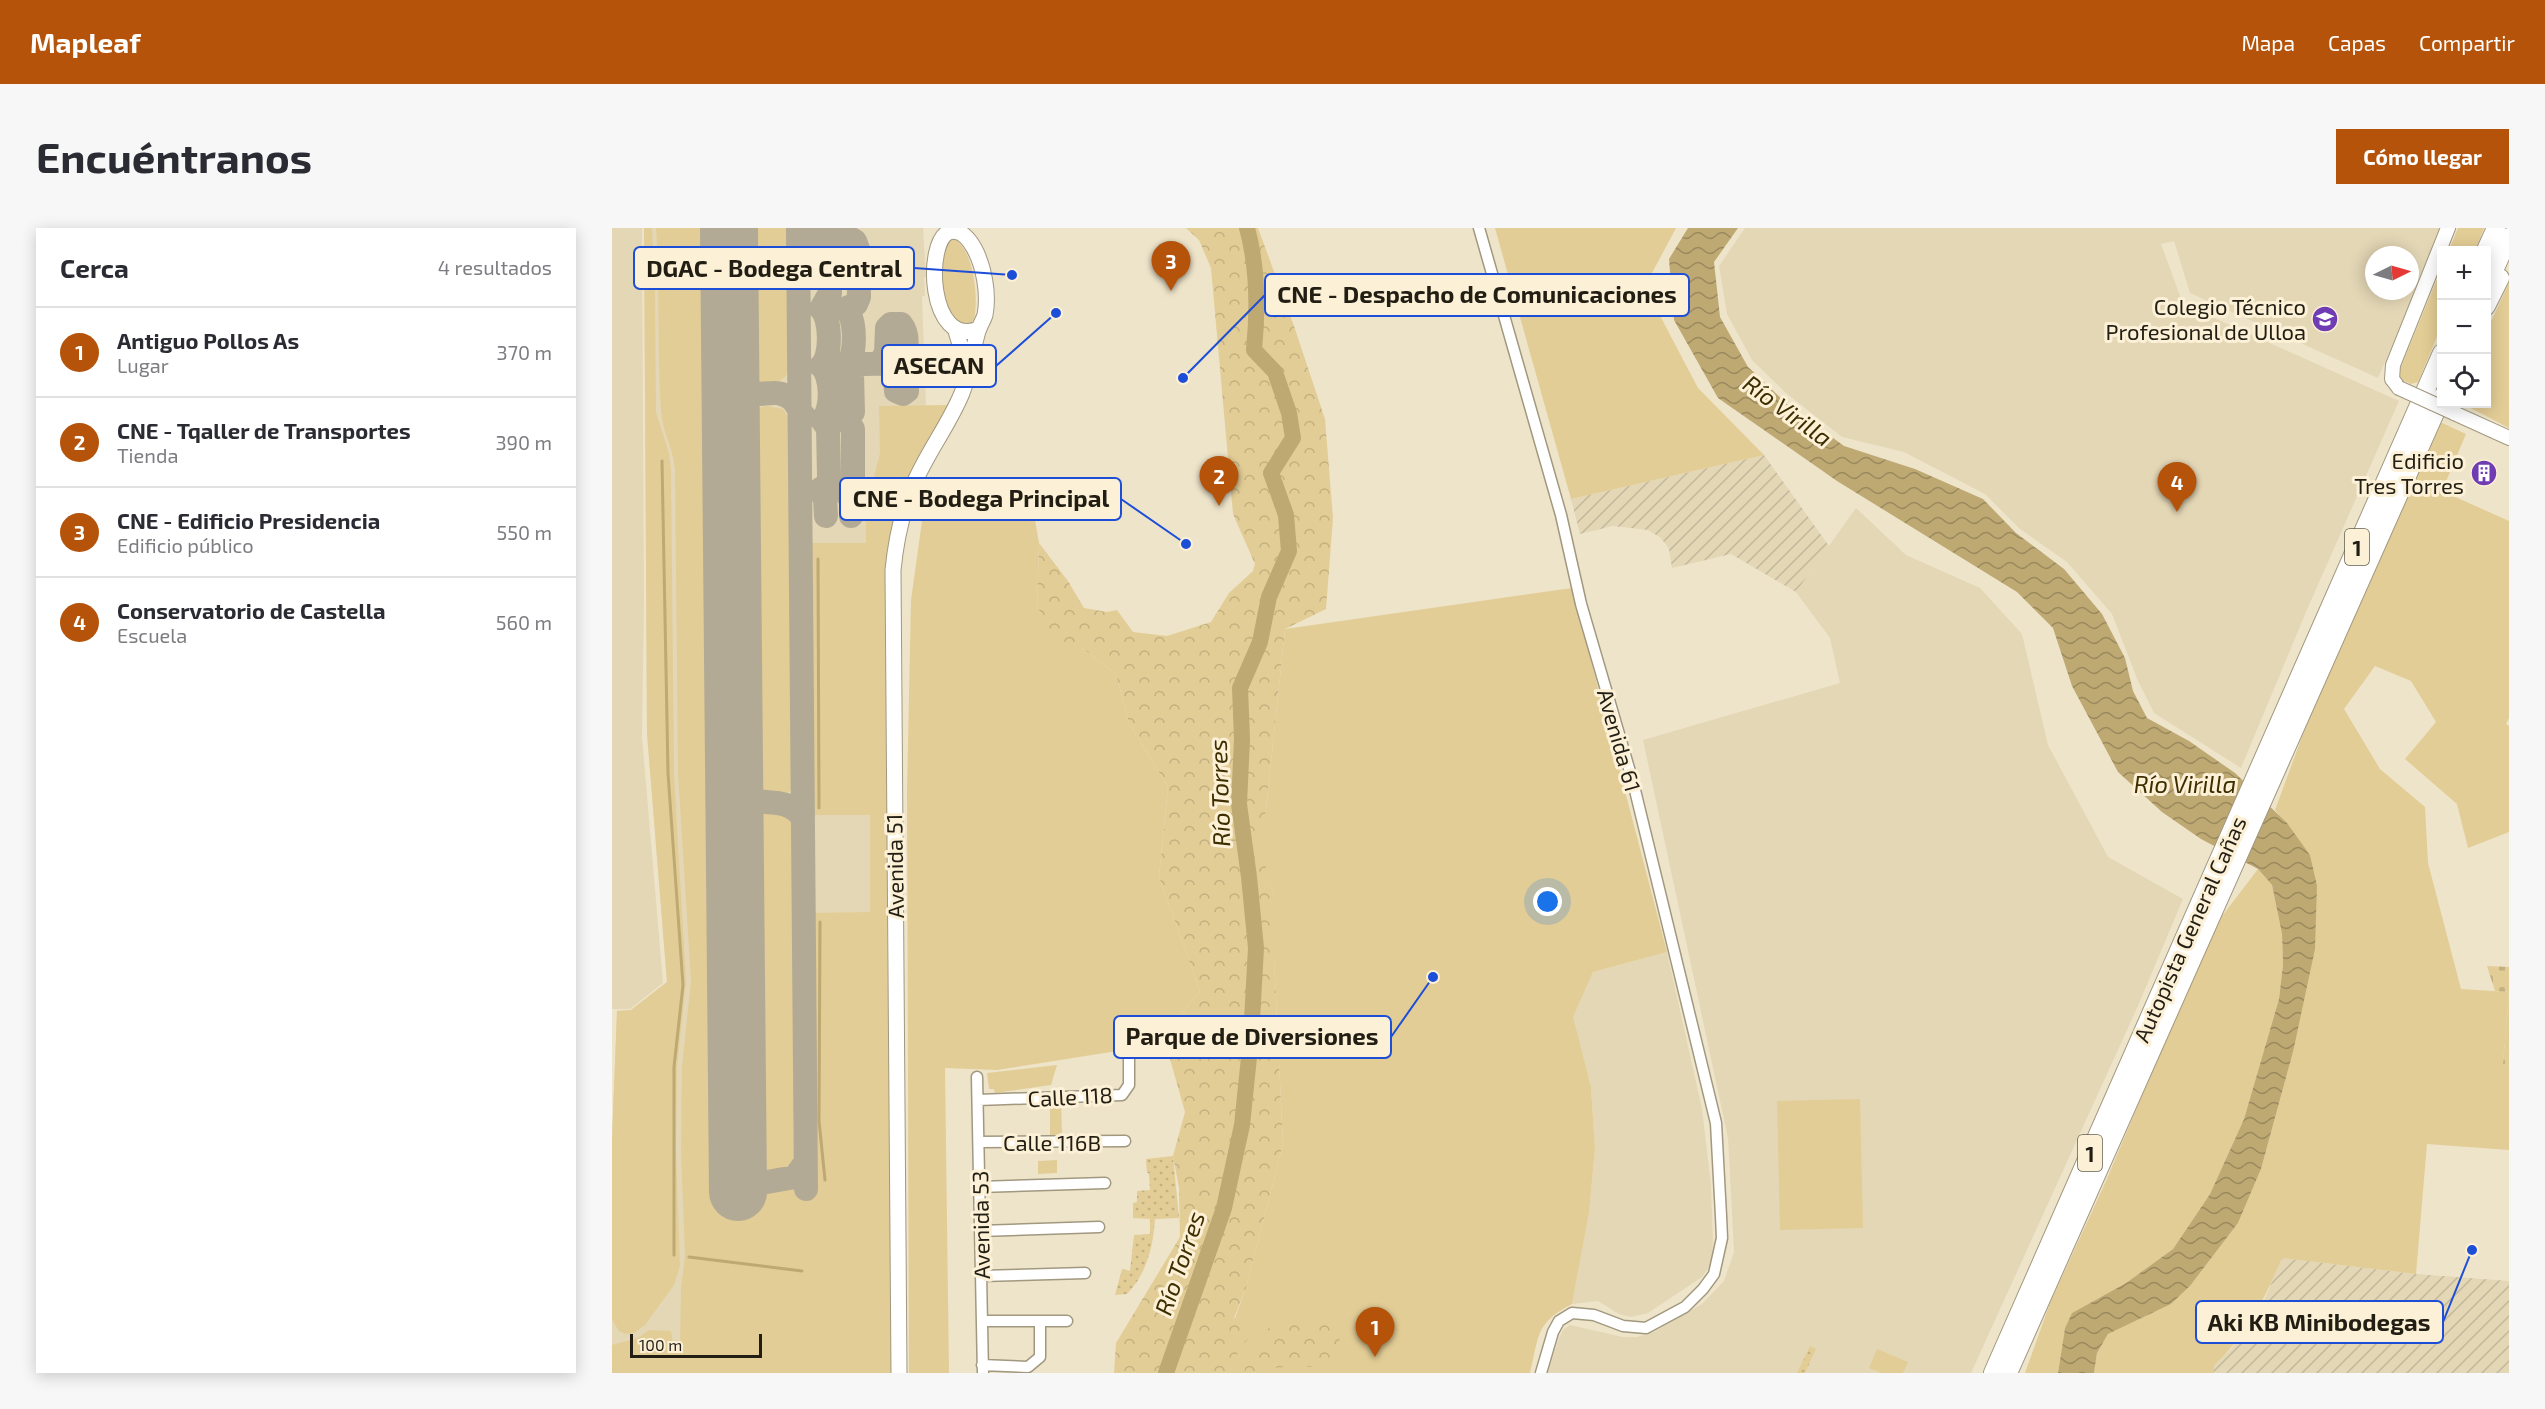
<!DOCTYPE html>
<html lang="es">
<meta charset="utf-8">
<style>
:root{--surface:#fff;--page:#f7f7f7;--text:#2b2b33;--muted:#7c7c81;--line:#e1e1e2;--accent:#b45309}
body{margin:0;font-family:"Exo 2",sans-serif;background:var(--page);color:var(--text)}
.controls{position:absolute;right:18px;top:18px;display:grid;overflow:hidden;border-radius:0px;box-shadow:0 3px 15px #0003}
.controls button{width:54px;height:54px;display:grid;place-items:center;padding:0;border:0;border-bottom:2px solid var(--line);background:var(--surface);color:var(--text);font:30px sans-serif}
.compass{position:absolute;left:1753px;top:18px;width:54px;height:54px;border-radius:50%;background:var(--surface);box-shadow:0 3px 15px #0003;rotate:85deg}
.scale{position:absolute;left:18px;bottom:15px;width:132px;box-sizing:border-box;padding-left:6px;border:3px solid #221e14;border-top:0;font-size:16px;line-height:21px;white-space:nowrap;color:#221e14;-webkit-text-stroke:4px #fcf1d7;paint-order:stroke}
.you{position:absolute;left:936px;top:674px;width:21px;height:21px;margin:-15px;border:4px solid #fff;border-radius:50%;background:#1a73e8;box-shadow:0 0 0 9px #1a73e833}
.badge{display:grid;place-items:center;width:39px;height:39px;border-radius:50%;background:var(--accent);color:#fff;font-size:20px;font-weight:700}
.pin{position:absolute;translate:-50% -50px;filter:drop-shadow(0 2px 3px #0008)}
.pin::after{content:'';position:absolute;top:32px;width:21px;height:18px;background:inherit;clip-path:polygon(0 0,100% 0,50% 100%)}
.list{margin:0;padding:0;list-style:none}
h2{display:flex;justify-content:space-between;align-items:center;height:78px;margin:0;padding:0 24px;font-size:26px}
h2 small{font-size:20px;font-weight:400;color:var(--muted)}
.list li{display:grid;grid-template-columns:39px 1fr auto;gap:18px;align-items:center;box-sizing:border-box;height:90px;padding:0 24px;border-top:2px solid var(--line)}
.list b{display:block;font-size:22px;white-space:nowrap}
.list p{margin:0;font-size:20px;white-space:nowrap;color:var(--muted)}
.list em{font-size:20px;font-style:normal;color:var(--muted)}
.icon{flex:none;width:33px;height:33px;fill:none;stroke:currentColor;stroke-width:2;stroke-linecap:round;stroke-linejoin:round}
.map{position:relative;flex:none;width:1897px;height:1145px;overflow:hidden;border-radius:0px}
header{display:flex;align-items:center;gap:36px;box-sizing:border-box;height:84px;padding:0 30px;background:var(--accent);color:#fff}
header strong{font-size:28px}
nav{display:flex;gap:33px;margin-inline-start:auto;font-size:21px}
.intro{display:flex;align-items:center;justify-content:space-between;box-sizing:border-box;height:144px;padding:0 36px}
h1{margin:0;font-size:42px}
.button{padding:15px 27px;border-radius:0px;background:var(--accent);color:#fff;font-size:21px;font-weight:700}
main{display:flex;gap:36px;padding:0 36px}
aside{flex:1;background:var(--surface);border-radius:0px;box-shadow:0 3px 15px #0003}
.map>svg:first-child{display:block}
.built{fill:#e4d7b6;fill-rule:evenodd}
.industrial{fill:url(#industrial-furrows)}
.green{fill:#e3cd96}
.forest{fill:url(#forest-crowns)}
.cemetery{fill:url(#cemetery-stones)}
.garden{fill:url(#garden-dots)}
.water{fill:url(#water-waves)}
.lines{fill:none;stroke-linecap:round;stroke-linejoin:round}
.stream{stroke:#bea973;stroke-width:3}
.river{stroke:#bea973;stroke-width:16}
.taxiway{stroke:#b3aa95;stroke-width:24}
.runway{stroke:#b3aa95;stroke-width:58}
.minor-casing{stroke:#a1987f;stroke-width:13}
.tertiary-casing{stroke:#a1987f;stroke-width:16}
.secondary-casing{stroke:#a1987f;stroke-width:17}
.trunk-casing{stroke:#a1987f;stroke-width:20}
.minor{stroke:#fff;stroke-width:10}
.tertiary{stroke:#fff;stroke-width:14}
.secondary{stroke:#fff;stroke-width:15}
.trunk{stroke:#fff;stroke-width:18}
.tertiary-bridge-casing{stroke:#a1987f;stroke-width:16;stroke-linecap:butt}
.tertiary-bridge{stroke:#fff;stroke-width:14}
.labels{text-anchor:middle;dominant-baseline:central;stroke-width:6;stroke-linejoin:round;paint-order:stroke}
.shield{fill:#fcf1d7;stroke:#635d4e;stroke-width:1.5}
.shield-label{font-size:21px;font-weight:bold;fill:#221e14}
.poi-label{font-size:22px;fill:#221e14;stroke:#fcf1d7;text-anchor:end}
.street-label{font-size:22px;fill:#221e14;stroke:#fcf1d7}
.water-label{font-size:24px;font-style:italic;fill:#3d2e00;stroke:#fcf1d7}
.leader{fill:none;stroke:#1d4ed8;stroke-width:2}
.callout-dot{fill:#1d4ed8;stroke:#fcf1d7;stroke-width:2}
.callout{fill:#fcf1d7;stroke:#1d4ed8;stroke-width:2}
.callout-label{font-size:24px;text-anchor:middle;font-weight:bold;fill:#221e14}
</style>
<header>
<strong>Mapleaf</strong>
<nav><a>Mapa</a><a>Capas</a><a>Compartir</a></nav>
</header>
<div class="intro"><h1>Encuéntranos</h1><a class="button">Cómo llegar</a></div>
<main>
<aside>
<h2>Cerca<small>4 resultados</small></h2>
<ul class="list">
<li><span class="badge">1</span><div><b>Antiguo Pollos As</b><p>Lugar</p></div><em>370 m</em></li>
<li><span class="badge">2</span><div><b>CNE - Tqaller de Transportes</b><p>Tienda</p></div><em>390 m</em></li>
<li><span class="badge">3</span><div><b>CNE - Edificio Presidencia</b><p>Edificio público</p></div><em>550 m</em></li>
<li><span class="badge">4</span><div><b>Conservatorio de Castella</b><p>Escuela</p></div><em>560 m</em></li>
</ul>
</aside>
<div class="map">
<svg width="1897" height="1145" viewBox="0 0 1897 1145">
<defs>
<pattern id="industrial-furrows" width="10" height="10" patternUnits="userSpaceOnUse" patternTransform="scale(1.5)"><rect width="10" height="10" fill="#e4d7b6"/><path d="M-1 1l2-2M0 10L10 0M9 11l2-2" fill="none" stroke="#c3b89c"/></pattern>
<pattern id="forest-crowns" width="20" height="18" patternUnits="userSpaceOnUse" patternTransform="scale(1.5)"><rect width="20" height="18" fill="#e3cd96"/><path d="M2 6a3 3 0 1 1 6 0M12 15a3 3 0 1 1 6 0" fill="none" stroke="#c2b080"/></pattern>
<pattern id="cemetery-stones" width="16" height="16" patternUnits="userSpaceOnUse" patternTransform="scale(1.5)"><rect width="16" height="16" fill="#e3cd96"/><path d="M2 7V4a2 2 0 0 1 4 0v3zM10 15v-3a2 2 0 0 1 4 0v3z" fill="#c2b080"/></pattern>
<pattern id="garden-dots" width="8" height="8" patternUnits="userSpaceOnUse" patternTransform="scale(1.5)"><rect width="8" height="8" fill="#e3cd96"/><path d="M2 2h.1M6 6h.1" fill="none" stroke="#c2b080" stroke-width="1.8" stroke-linecap="round"/></pattern>
<pattern id="water-waves" width="16" height="10" patternUnits="userSpaceOnUse" patternTransform="scale(1.5)"><rect width="16" height="10" fill="#bea973"/><path d="M0 5q4-4 8 0t8 0" fill="none" stroke="#9a895d"/></pattern>
</defs>
<rect width="100%" height="100%" fill="#eee4ca"/>
<path class="built" d="M0,0H30L32,373L30,509L51,755L18,781H0Z
M32,0H311L314,49H312L313,68H310L314,177L312,191L274,293L268,1094L0,1145V912L5,783L19,782L55,754L35,505Z
M1133,0H1831L1766,150L1578,65L1562,13L1549,16L1571,76L1787,173L1694,384L1629,540L1542,485L1526,453L1500,386L1455,334L1408,301L1373,266L1292,224L1230,209L1174,165L1140,132L1115,86L1107,38ZM1762,27H1798V63H1762Z
M1244,280L1294,327L1368,360L1410,406L1436,517L1496,629L1571,671L1525,780L1359,1145H936L947,1110L951,1102L958,1097L1011,1109H1025L1042,1104L1090,1076L1112,1053L1122,1024L1116,910L1031,512L1228,455L1218,410L1184,364Z
M1055,724L1090,881L1099,957L1101,1014L1099,1036L1090,1049L1036,1085L1019,1089L1007,1086L986,1073L960,1076L977,985L983,920L979,859L960,789L981,744Z"/>
<path class="industrial" d="M1152,227L1217,318L1184,364L1119,326L1060,340L1057,321L1049,310L1036,302L1001,298L968,306L959,271Z
M1670,1030L1804,1046L1897,1053V1145H1602V1138L1620,1120L1651,1075Z"/>
<path class="green" d="M32,0H40L43,66L44,184L57,225L59,241L62,546L74,753L65,839L64,923L68,1038L62,1057L33,1097L22,1105L13,1106L7,1103L0,1092V912L5,783L19,782L55,754L35,505Z
M44,0H99L106,969L136,968L186,954V964H201L199,685L258,684V587H199L195,315H254V282L268,225L267,178L336,177L296,255L275,396V691L281,1145H0V1117L26,1110L37,1102L59,1103L62,1122L68,1123L69,1060L73,1028L69,923L70,839L79,753L66,545L63,241C61,220 50,202 49,183C45,122 48,61 44,0Z
M136,0H175L177,140L174,148L165,155H147L137,138Z
M883,0H1064L1040,45L1044,80L1086,160L1152,227L959,271Z
M1846,0H1872L1863,22H1837Z
M340,10C362,18 367,72 362,91L359,96L351,98C347,94 340,89 337,84C326,68 329,29 336,12Z
M1829,41V99L1806,154L1799,156L1787,150V144Z
M1897,55V200L1851,176H1874L1875,102Z
M154,178L171,181L176,188L177,198H180L183,559C174,569 157,570 144,564L141,557L138,196L146,180Z
M1828,194L1854,206L1830,263L1897,293V490L1894,496L1897,498V604L1856,620L1845,576L1793,531L1824,494L1799,453L1763,438L1732,481L1768,541L1813,579L1816,635L1849,761L1897,764L1891,836L1897,837V922L1815,916L1804,1046L1670,1030C1653,1071 1634,1107 1602,1138V1145H1482L1485,1125L1496,1106L1559,1076L1578,1058L1626,995L1649,941L1681,824L1705,657L1698,627L1663,582L1705,468Z
M405,274L420,275L427,315L425,379L470,420L504,446L517,495L556,559L547,649L588,763L543,817L385,842L333,840L337,1145H297L295,563L299,372L312,279L320,276Z
M960,360L1055,724L981,744L961,789L979,859L983,920L977,985L960,1076C923,1095 927,1108 918,1145H603L634,1060L671,916L662,730V669L646,615L654,582L673,401Z
M147,581L174,582L183,590L185,928L175,943L147,949L143,948L140,590L143,583Z
M1646,641L1660,657L1670,706L1671,737L1667,771L1632,891L1598,966L1561,1021L1514,1055L1460,1085L1453,1100L1446,1145H1413L1438,1075L1494,953L1601,700Z
M445,837L439,857L383,865L382,861H377L375,845Z
M1248,871L1251,1000L1168,1002L1165,873Z
M449,873L450,907L440,909L438,907V879Z
M445,932V945L426,946V933Z
M1265,1121L1296,1134L1291,1145H1269L1257,1140Z"/>
<path class="forest" d="M574,0H646L682,98L713,191L721,290L714,381L673,401L654,582L647,615L662,669V730L671,916L634,1060L622,1090L647,1097L626,1123L621,1145H502L504,1115L568,1009L567,960L561,928L573,884L556,824L543,817L588,763L547,649L556,559L517,495L504,446L470,420H448L425,378L427,315L456,353L472,380L495,384L505,382L521,404L555,408L599,394L617,365L641,343L643,336L621,286L599,40L587,12Z
M715,1088L738,1132L720,1138L648,1140L643,1145H632L634,1135L662,1092L697,1095Z"/>
<path class="cemetery" d="M1875,738L1897,739V837L1891,836L1897,764L1883,763Z"/>
<path class="garden" d="M561,928L567,990L543,991C541,1019 535,1045 515,1066L503,1067L510,1041L518,1043L522,1007L538,1006V991L521,990V975L525,974V963L538,962L537,946H540L535,945L534,931Z
M1198,1118L1204,1121L1193,1145H1185Z"/>
<path class="water" d="M1076,0H1126L1102,34L1108,89L1136,139L1175,176L1232,218L1303,241L1371,271L1404,305L1452,341L1490,386L1513,430L1521,463L1535,490L1577,513L1623,545L1675,595L1698,627L1705,657L1703,721L1681,824L1649,941L1626,995L1578,1058L1559,1076L1496,1106L1485,1125L1482,1145H1446L1453,1100L1460,1085L1514,1055L1561,1021L1598,966L1632,891L1667,771L1671,737L1670,706L1660,657L1646,641L1589,611L1550,584L1506,544L1460,458L1441,400L1405,364L1225,253L1106,170L1062,92L1057,31Z"/>
<g class="lines">
<path class="stream" d="M50,233L56,545L71,757L62,839V1027
M206,331L207,580
M208,694L207,893L213,952
M77,1029L190,1043"/>
<path class="river" d="M554,1145L612,980L630,897L639,810L644,720L637,649L627,576L630,511L628,460L648,414L657,369L677,323L674,287L659,245L681,210L677,185L663,144L642,122C646,82 646,40 635,0"/>
<path class="taxiway" d="M186,0L194,961
M234,8L243,13L246,21L247,69L244,76L232,81L237,84C243,96 245,127 234,137L240,146L241,184L234,191L241,201V254L232,262L239,272V288
M273,135L282,142L284,163L291,166L295,163L294,144L285,135
M223,137L285,135C297,128 297,106 289,96H279L275,100L274,125L268,135
M119,150C140,181 157,155 178,170C184,174 187,183 192,188
M119,183L125,173L136,166
M214,288L213,270L207,262L217,255V248L216,200L210,192C221,182 220,147 209,138C220,129 219,90 209,81L218,65L217,21L213,12L205,8L215,0
M122,551C140,591 164,560 190,588
M122,590L133,576L142,573
M125,935L131,947L144,956L183,949L193,935"/>
<path class="runway" d="M117,0L126,964"/>
<defs>
<path id="minor" d="M867,0L949,287L969,376L1021,554L1104,895L1109,988L1110,1010L1102,1046L1091,1061L1073,1079L1034,1100L1011,1098L982,1087L960,1085L947,1093L941,1104L929,1145
M365,849L371,1145
M366,872L510,867L517,857V828
M367,914L513,913
M367,959L493,955
M368,1003L487,999
M369,1048L473,1045
M370,1093H455
M370,1137L416,1139L428,1129V1095"/>
<path id="tertiary" d="M1787,160L1780,151L1781,137L1836,0
M1842,185L1897,210"/>
<path id="secondary" d="M344,103L356,143
M287,1145L281,342C284,312 289,286 301,258C314,226 337,197 350,165C358,145 360,124 366,103C368,97 371,93 373,87C377,66 372,38 362,20C357,11 348,0 337,4C313,13 316,121 367,101"/>
<path id="trunk" d="M1874,22L1884,0
M1874,60L1897,9
M1874,78L1888,50
M1381,1145L1830,125
M1396,1145L1830,169"/>
</defs>
<use href="#minor" class="minor-casing"/>
<use href="#tertiary" class="tertiary-casing"/>
<use href="#secondary" class="secondary-casing"/>
<use href="#trunk" class="trunk-casing"/>
<use href="#minor" class="minor"/>
<use href="#tertiary" class="tertiary"/>
<use href="#secondary" class="secondary"/>
<use href="#trunk" class="trunk"/>
<defs>
<path id="tertiary-bridge" d="M1787,160L1842,185"/>
</defs>
<use href="#tertiary-bridge" class="tertiary-bridge-casing"/>
<use href="#tertiary-bridge" class="tertiary-bridge"/>
</g>
<defs>
<symbol id="school-disc" viewBox="-11 -11 22 22"><circle r="9.5" fill="#6f3cb3" stroke="#fcf1d7"/><path d="M0-5L7-2L0 1L-7-2ZM-4 1L0 2.5L4 1V4Q0 6-4 4Z" fill="#fff"/></symbol>
<symbol id="building-disc" viewBox="-11 -11 22 22"><circle r="9.5" fill="#6f3cb3" stroke="#fcf1d7"/><path d="M-4-6H4V6H1V3H-1V6H-4ZM-2.5-4.3h1.7v1.8h-1.7ZM.8-4.3h1.7v1.8H.8ZM-2.5-1h1.7V.8h-1.7ZM.8-1h1.7V.8H.8Z" fill="#fff"/></symbol>
</defs>
<g fill-rule="evenodd">
<use href="#school-disc" x="1698" y="76" width="30" height="30"/>
<use href="#building-disc" x="1857" y="230" width="30" height="30"/>
</g>
<g class="labels">
<g class="shield">
<rect x="1733" y="301" width="24" height="36" rx="4.5"/>
<rect x="1466" y="907" width="24" height="36" rx="4.5"/>
</g>
<g class="shield-label">
<text x="1745" y="319">1</text>
<text x="1478" y="925">1</text>
</g>
<g class="poi-label">
<text x="1694" y="78">Colegio Técnico<tspan x="1694" dy="25">Profesional de Ulloa</tspan></text>
<text x="1852" y="232">Edificio<tspan x="1852" dy="25">Tres Torres</tspan></text>
</g>
<g class="street-label">
<text transform="translate(1008 512) rotate(74)">Avenida 61</text>
<text transform="translate(282 638) rotate(-91)">Avenida 51</text>
<text transform="translate(1577 701) rotate(-66)">Autopista General Cañas</text>
<text transform="translate(458 868) rotate(-3)">Calle 118</text>
<text x="440" y="914">Calle 116B</text>
<text transform="translate(368 997) rotate(-91)">Avenida 53</text>
</g>
<g class="water-label">
<text transform="translate(1176 182) rotate(36)">Río Virilla</text>
<text x="1573" y="555">Río Virilla</text>
<text transform="translate(607 565) rotate(-92)">Río Torres</text>
<text transform="translate(567 1035) rotate(-71)">Río Torres</text>
</g>
</g>
<path class="leader" d="M400 47L302 40M571 150L653 67M444 85L384 138M574 316L509 271M821 749L779 809M1860 1022L1831 1094"/>
<g class="callout-dot">
<circle cx="400" cy="47" r="6"/>
<circle cx="571" cy="150" r="6"/>
<circle cx="444" cy="85" r="6"/>
<circle cx="574" cy="316" r="6"/>
<circle cx="821" cy="749" r="6"/>
<circle cx="1860" cy="1022" r="6"/>
</g>
<g class="callout">
<rect x="22" y="19" width="280" height="42" rx="6"/>
<rect x="653" y="46" width="424" height="42" rx="6"/>
<rect x="270" y="117" width="114" height="42" rx="6"/>
<rect x="228" y="250" width="281" height="42" rx="6"/>
<rect x="502" y="788" width="277" height="42" rx="6"/>
<rect x="1584" y="1073" width="247" height="42" rx="6"/>
</g>
<g class="callout-label">
<text x="162" y="49">DGAC - Bodega Central</text>
<text x="865" y="75">CNE - Despacho de Comunicaciones</text>
<text x="327" y="146">ASECAN</text>
<text x="369" y="279">CNE - Bodega Principal</text>
<text x="640" y="817">Parque de Diversiones</text>
<text x="1707" y="1103">Aki KB Minibodegas</text>
</g>
</svg>
<div class="controls">
<button>+</button>
<button>−</button>
<button><svg class="icon" aria-label="locate" viewBox="0 0 24 24"><circle cx="12" cy="12" r="6"/><path d="M12 2v4M12 18v4M2 12h4M18 12h4"/></svg></button>
</div>
<svg class="compass" viewBox="-18 -18 36 36"><path d="M0-13l5 13h-10z" fill="#e53935"/><path d="M0 13l5-13h-10z" fill="#7c7c81"/></svg>
<div class="scale">100 m</div>
<div class="you"></div>
<div class="pin badge" style="left:763px;top:1129px">1</div>
<div class="pin badge" style="left:607px;top:278px">2</div>
<div class="pin badge" style="left:559px;top:63px">3</div>
<div class="pin badge" style="left:1565px;top:284px">4</div>
</div>
</main>
